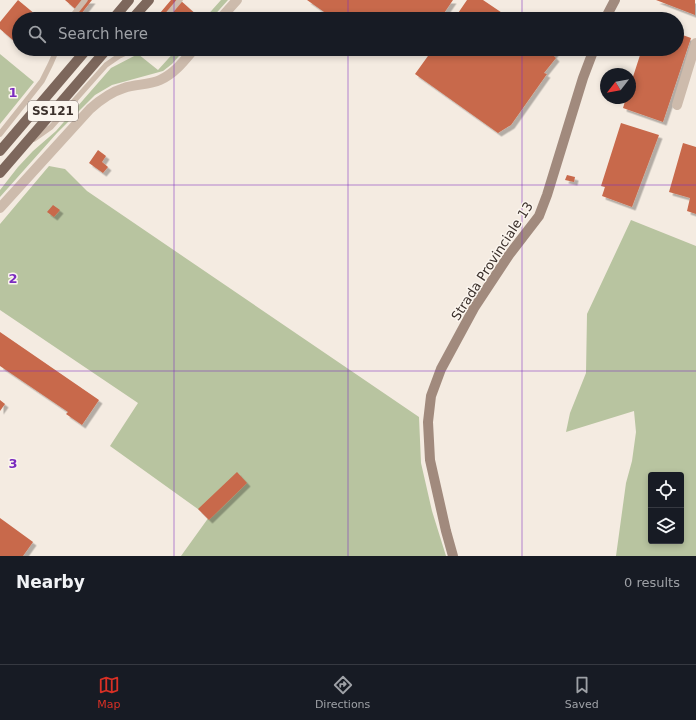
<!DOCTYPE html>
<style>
:root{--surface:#171b24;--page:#242831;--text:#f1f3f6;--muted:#9ea1a6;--line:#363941;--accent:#d93025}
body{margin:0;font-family:"DejaVu Sans",sans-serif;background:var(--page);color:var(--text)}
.controls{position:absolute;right:12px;bottom:12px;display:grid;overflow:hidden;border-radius:4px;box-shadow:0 2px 6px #0003}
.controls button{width:36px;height:36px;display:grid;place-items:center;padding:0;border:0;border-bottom:1px solid var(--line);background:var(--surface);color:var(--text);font:20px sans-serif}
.compass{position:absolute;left:600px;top:68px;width:36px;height:36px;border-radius:50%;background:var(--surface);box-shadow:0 2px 6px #0003;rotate:239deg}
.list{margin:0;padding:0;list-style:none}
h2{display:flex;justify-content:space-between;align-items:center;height:52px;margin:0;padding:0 16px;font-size:17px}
h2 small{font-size:13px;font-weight:400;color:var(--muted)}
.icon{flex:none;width:22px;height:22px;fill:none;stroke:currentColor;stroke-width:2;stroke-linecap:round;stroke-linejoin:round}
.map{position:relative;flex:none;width:696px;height:556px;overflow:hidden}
.search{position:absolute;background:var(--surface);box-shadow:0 2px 6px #0003;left:12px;right:12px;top:12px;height:44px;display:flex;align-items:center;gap:10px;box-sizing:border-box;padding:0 14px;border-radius:22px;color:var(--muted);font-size:15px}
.sheet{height:108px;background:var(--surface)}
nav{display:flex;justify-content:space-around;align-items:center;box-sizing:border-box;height:56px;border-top:1px solid var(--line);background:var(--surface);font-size:11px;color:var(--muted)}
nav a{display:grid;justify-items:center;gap:2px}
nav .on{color:var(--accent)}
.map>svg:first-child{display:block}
.green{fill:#b8c4a0;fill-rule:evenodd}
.building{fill:#c8694b;filter:url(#shadow)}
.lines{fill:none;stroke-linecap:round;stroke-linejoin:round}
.lane{stroke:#cdbbac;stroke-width:5.5}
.street{stroke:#cdbbac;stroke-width:10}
.secondary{stroke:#a18a7d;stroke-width:10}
.primary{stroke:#7d675c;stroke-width:10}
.grid{fill:none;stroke:#7b2cbf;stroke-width:1;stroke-opacity:0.55}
.labels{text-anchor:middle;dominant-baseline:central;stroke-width:3;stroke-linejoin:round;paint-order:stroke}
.shield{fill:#fbf5ee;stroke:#756b66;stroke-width:1}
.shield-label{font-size:12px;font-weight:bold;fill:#3b302b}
.street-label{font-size:13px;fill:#3b302b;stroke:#fbf5ee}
.grid-label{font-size:13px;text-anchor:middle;font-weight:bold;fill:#7b2cbf;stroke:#fbf5ee;stroke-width:3;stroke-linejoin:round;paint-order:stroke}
</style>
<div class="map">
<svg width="696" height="556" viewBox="0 0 696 556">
<defs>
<filter id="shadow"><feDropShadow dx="3.5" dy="3.5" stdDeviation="0" flood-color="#0004"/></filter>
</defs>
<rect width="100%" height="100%" fill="#f4ebe1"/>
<path class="green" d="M221,0H228L211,19H204Z
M177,49H185L172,64L163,71L112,85L95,95L57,133L0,197V190L18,167L33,151L56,131L111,68L138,54L158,70Z
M0,54L34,82L0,124Z
M49,166L65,169L87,191L419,417L421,463L432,511L446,556H181L209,517L110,446L138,403L0,310V224Z
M631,220L696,246V556H616L626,483L632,461L636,432L634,411L566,432L570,413L586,373L587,314ZM651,475H681V541H651Z"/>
<path class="building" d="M18,0L36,15L33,19H19V35L14,41L0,29V22Z
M65,0H92L81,14Z
M171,0H180L199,17L198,19H167L160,13Z
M307,0H453L440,19H412L407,15L405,19H334Z
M467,0H483L511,19H454Z
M656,0H695V15Z
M677,33L691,38L663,122L623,108L626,98H630V86L642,49H677Z
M433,49H556L557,50L553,55L556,58L544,73L547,74L511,125L498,133L415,74Z
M621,123L659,135L632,207L602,196L605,187L601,186Z
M683,143L696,147V214L687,211L690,198L669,192Z
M98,150L106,156L102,162L108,167L103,173L89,163Z
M567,175L575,177L574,182L565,180Z
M53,205L60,210L54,217L47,212Z
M0,332L99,400L82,425L66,414L68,412L0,366Z
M0,400L5,404L0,411Z
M237,472L247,483L209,520L198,509Z
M0,518L33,542L23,556H0Z"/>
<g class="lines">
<path class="lane" d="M70,19L85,0
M164,19L180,0
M0,134L42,81L51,63L57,49
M34,139L51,127L106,65L119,56L134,49"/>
<path class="street" d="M220,19L237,0
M677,105L696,43
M0,208L90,109C100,100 111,92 124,88C136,84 149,85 160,80C175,73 184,61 194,49"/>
<path class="secondary" d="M605,19L615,0
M453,556L446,531L430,460L428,422L431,396L441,369L474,308L509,255L539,216L547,195L583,78L594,49"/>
<path class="primary" d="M113,19L129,0
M132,19L149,0
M0,151L87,49
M0,173L107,49"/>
</g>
<path class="grid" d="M174,0V19M348,0V19M522,0V19M174,49V556M348,49V556M522,49V556M0,185H696M0,371H696"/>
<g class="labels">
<rect class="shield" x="28" y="101" width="50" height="20" rx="3"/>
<g class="shield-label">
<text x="53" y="111">SS121</text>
</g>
<g class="street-label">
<text transform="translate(492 261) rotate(-57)">Strada Provinciale 13</text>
</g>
</g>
<g class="grid-label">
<text x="13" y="97">1</text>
<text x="13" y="283">2</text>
<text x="13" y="468">3</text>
</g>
</svg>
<div class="controls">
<button><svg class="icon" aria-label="locate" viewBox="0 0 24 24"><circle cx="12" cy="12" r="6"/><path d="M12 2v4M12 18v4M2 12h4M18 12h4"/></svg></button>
<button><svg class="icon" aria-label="layers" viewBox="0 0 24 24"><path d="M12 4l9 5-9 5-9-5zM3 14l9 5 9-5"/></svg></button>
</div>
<svg class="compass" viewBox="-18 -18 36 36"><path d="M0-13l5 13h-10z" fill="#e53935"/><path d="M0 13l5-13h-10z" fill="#9ea1a6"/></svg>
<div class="search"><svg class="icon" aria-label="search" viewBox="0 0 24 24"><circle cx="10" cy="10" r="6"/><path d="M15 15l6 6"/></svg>Search here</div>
</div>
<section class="sheet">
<h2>Nearby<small>0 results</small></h2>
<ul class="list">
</ul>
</section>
<nav>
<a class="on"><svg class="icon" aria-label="map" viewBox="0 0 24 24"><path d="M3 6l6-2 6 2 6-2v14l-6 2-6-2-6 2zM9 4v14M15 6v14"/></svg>Map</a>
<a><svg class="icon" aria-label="directions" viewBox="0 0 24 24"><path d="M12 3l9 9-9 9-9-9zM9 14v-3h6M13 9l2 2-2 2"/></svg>Directions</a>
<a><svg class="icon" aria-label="saved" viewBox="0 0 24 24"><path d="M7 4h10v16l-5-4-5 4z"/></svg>Saved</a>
</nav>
